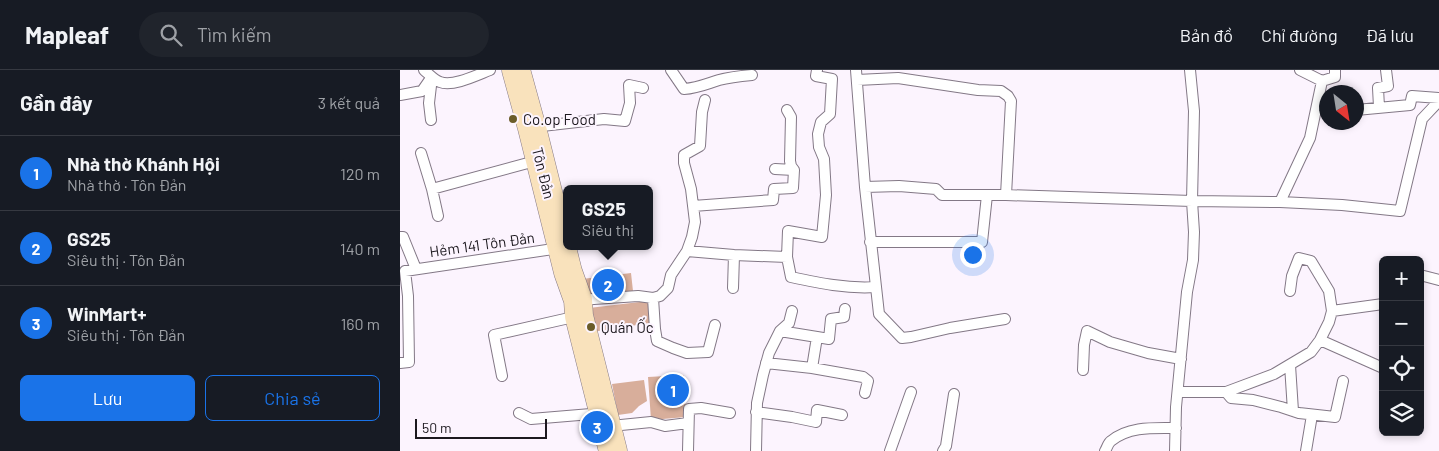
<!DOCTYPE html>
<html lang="vi">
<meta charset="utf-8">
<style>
:root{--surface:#171b24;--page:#20242c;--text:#f1f3f6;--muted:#9ea1a6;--line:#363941;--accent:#1a73e8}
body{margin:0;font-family:Barlow,sans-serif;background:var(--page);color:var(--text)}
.controls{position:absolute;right:15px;bottom:15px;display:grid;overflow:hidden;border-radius:8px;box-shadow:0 2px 8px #0003}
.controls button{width:45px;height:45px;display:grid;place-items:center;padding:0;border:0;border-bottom:1px solid var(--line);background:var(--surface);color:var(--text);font:25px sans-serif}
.compass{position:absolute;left:919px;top:15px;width:45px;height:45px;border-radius:50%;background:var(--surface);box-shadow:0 2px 8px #0003;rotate:150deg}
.scale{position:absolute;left:15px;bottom:12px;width:132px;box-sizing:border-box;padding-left:5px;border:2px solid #1c181e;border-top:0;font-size:14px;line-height:18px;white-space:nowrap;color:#1c181e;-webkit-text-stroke:4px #fcf4fe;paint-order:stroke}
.you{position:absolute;left:572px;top:184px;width:18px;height:18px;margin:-12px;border:4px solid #fff;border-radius:50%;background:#1a73e8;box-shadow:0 0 0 8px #1a73e833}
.badge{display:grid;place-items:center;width:32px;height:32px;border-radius:50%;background:var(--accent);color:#fff;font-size:16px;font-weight:700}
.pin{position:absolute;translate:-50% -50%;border:2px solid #fff;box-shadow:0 1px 5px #0006}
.popup{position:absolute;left:163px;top:115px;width:90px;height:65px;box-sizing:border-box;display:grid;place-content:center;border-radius:8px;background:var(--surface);filter:drop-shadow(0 1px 4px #0005);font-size:16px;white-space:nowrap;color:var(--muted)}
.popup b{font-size:19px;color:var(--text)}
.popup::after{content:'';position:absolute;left:50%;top:100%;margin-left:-10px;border:10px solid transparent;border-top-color:var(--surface)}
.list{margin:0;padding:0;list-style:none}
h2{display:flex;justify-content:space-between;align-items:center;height:65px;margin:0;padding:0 20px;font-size:21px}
h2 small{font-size:16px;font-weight:400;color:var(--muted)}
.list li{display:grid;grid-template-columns:32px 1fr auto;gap:15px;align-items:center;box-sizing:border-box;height:75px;padding:0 20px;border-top:1px solid var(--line)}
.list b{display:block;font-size:19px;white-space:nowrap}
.list p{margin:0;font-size:16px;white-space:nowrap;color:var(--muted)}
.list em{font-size:16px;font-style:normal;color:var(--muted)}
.actions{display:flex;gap:10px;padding:15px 20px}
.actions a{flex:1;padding:11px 0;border:1px solid var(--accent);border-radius:8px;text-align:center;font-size:18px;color:var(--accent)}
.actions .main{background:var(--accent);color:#fff}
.icon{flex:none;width:28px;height:28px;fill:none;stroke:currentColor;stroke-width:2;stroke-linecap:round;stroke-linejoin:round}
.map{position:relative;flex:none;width:1039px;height:381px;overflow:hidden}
header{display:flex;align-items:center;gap:30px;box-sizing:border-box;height:70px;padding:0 25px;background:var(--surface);border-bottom:1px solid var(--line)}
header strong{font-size:24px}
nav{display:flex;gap:28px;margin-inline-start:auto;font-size:18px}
.search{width:350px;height:45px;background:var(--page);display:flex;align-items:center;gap:12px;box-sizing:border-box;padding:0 18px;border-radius:28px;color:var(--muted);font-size:19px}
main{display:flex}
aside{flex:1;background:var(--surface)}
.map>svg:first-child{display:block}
.building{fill:#d8ae9b}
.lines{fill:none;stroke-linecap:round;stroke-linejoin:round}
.lane-casing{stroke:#837886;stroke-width:12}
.secondary-casing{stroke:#837886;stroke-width:29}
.lane{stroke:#fff;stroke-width:10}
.secondary{stroke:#f9e2bc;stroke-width:28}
.poi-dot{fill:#6a5c29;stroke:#fcf4fe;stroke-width:2}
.labels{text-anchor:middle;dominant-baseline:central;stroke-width:4;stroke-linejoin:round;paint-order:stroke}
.poi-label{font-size:15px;fill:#1c181e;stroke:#fcf4fe;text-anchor:start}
.street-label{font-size:15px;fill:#1c181e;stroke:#fcf4fe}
</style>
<header>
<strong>Mapleaf</strong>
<div class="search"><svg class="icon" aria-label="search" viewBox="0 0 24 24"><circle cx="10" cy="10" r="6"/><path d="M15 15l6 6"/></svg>Tìm kiếm</div>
<nav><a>Bản đồ</a><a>Chỉ đường</a><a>Đã lưu</a></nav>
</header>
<main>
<aside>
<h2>Gần đây<small>3 kết quả</small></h2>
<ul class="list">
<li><span class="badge">1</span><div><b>Nhà thờ Khánh Hội</b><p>Nhà thờ · Tôn Đản</p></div><em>120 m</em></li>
<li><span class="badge">2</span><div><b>GS25</b><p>Siêu thị · Tôn Đản</p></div><em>140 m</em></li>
<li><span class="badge">3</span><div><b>WinMart+</b><p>Siêu thị · Tôn Đản</p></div><em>160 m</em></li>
</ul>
<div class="actions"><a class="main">Lưu</a><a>Chia sẻ</a></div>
</aside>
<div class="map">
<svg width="1039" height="381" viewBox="0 0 1039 381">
<rect width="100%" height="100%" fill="#fcf4fe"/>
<path class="building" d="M231,203L233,221L185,227L182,209Z
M248,231L250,253L192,262L189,238Z
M284,305L286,347L251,350L248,307Z
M244,310L247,331L239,336L232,343L218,345L212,314Z"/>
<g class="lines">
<defs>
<path id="lane" d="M24,0C29,4 34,10 40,12C53,17 77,5 90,0
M271,0L284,19C298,18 306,14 319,10C330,7 341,6 352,5
M456,0L465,117L479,244L502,268L511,267L550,258L605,249
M900,0L922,11
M457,10L498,8L578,20L601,21L608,26L611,31L606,125
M0,25L22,21L31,8
M979,37L978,18L988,16L986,0
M387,40L391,47L390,91L391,96L394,100
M956,40L1010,35L1012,26L1039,28
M31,50L29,33L32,7
M133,57L204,49L225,51L230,33L229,15L243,18
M21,83L32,119L38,146
M465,117L499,116L536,119L542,125H606L792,131L880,132L942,135L1000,141L1022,49L1039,31
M32,119L139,90
M880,132L910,68L922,11L935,7V0
M293,136L373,130L374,119L393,118L394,100L375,99
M0,167H3L16,199
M470,172H582L587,125
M287,181L334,185L387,187L391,207C419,213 447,219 476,217
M387,187L388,161L422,167L426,125L424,89L419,77L418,64L421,52L430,44L432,9L416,6L417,0
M1020,205L1039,210
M333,218L334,185
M890,221L892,206L899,188L911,191L929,221L932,241
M253,228L255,259L257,271L273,278L287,283L308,282L315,255
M179,230L238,226L253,228L260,226L268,218L271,205L287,181L292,167L295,152L291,119L284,93V85L300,76L302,42L305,30
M380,261L417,267
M920,270L983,298
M0,293L9,292L8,226L5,201L160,178
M366,293L412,298L463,307L468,311L465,323
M890,295L893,341
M412,298L417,267L429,269L431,249L444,247L445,239
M683,300L684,275L687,261L710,272L748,283L781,289
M102,306L94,265L178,246
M778,322H826L874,304L911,282L920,270L929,252L932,241L983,234
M826,322L831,328L853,330L881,337L899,343L935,347L943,311
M356,342L392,347L416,352L417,340L442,345
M119,343L131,349L203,343
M209,362L221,355L251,352L265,356L288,353
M288,381L289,339L301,338L330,343
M356,381L357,333L363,305L369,283L380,261L389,253L392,241
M490,381L511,322
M543,381L546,376L554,324
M705,381C707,378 708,373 711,371C729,356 754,358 776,358
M775,381L776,337L787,222L793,190L794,162L792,131L794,41L790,0
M906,381L912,345"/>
<path id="secondary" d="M116,0L132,58L168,202L178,230L179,246L213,381"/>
</defs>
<use href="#lane" class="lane-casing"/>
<use href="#secondary" class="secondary-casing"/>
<use href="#lane" class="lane"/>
<use href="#secondary" class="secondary"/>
</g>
<g class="poi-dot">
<circle cx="113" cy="49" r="5"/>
<circle cx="191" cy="257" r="5"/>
</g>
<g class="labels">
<g class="poi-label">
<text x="123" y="49">Co.op Food</text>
<text x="201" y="257">Quán Ốc</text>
</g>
<g class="street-label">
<text transform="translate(144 103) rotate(76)">Tôn Đản</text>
<text transform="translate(82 174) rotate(-8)">Hẻm 141 Tôn Đản</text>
</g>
</g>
</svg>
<div class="controls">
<button>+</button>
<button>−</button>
<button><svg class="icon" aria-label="locate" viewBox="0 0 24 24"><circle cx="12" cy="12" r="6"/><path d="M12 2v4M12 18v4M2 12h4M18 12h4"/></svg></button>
<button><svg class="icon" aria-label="layers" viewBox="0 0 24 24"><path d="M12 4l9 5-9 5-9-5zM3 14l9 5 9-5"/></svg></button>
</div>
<svg class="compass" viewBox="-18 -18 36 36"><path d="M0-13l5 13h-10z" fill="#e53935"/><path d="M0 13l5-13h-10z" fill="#9ea1a6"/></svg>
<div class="scale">50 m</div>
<div class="you"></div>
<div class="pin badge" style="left:273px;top:320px">1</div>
<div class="pin badge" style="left:208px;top:215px">2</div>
<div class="popup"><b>GS25</b>Siêu thị</div>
<div class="pin badge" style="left:197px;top:357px">3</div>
</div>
</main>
